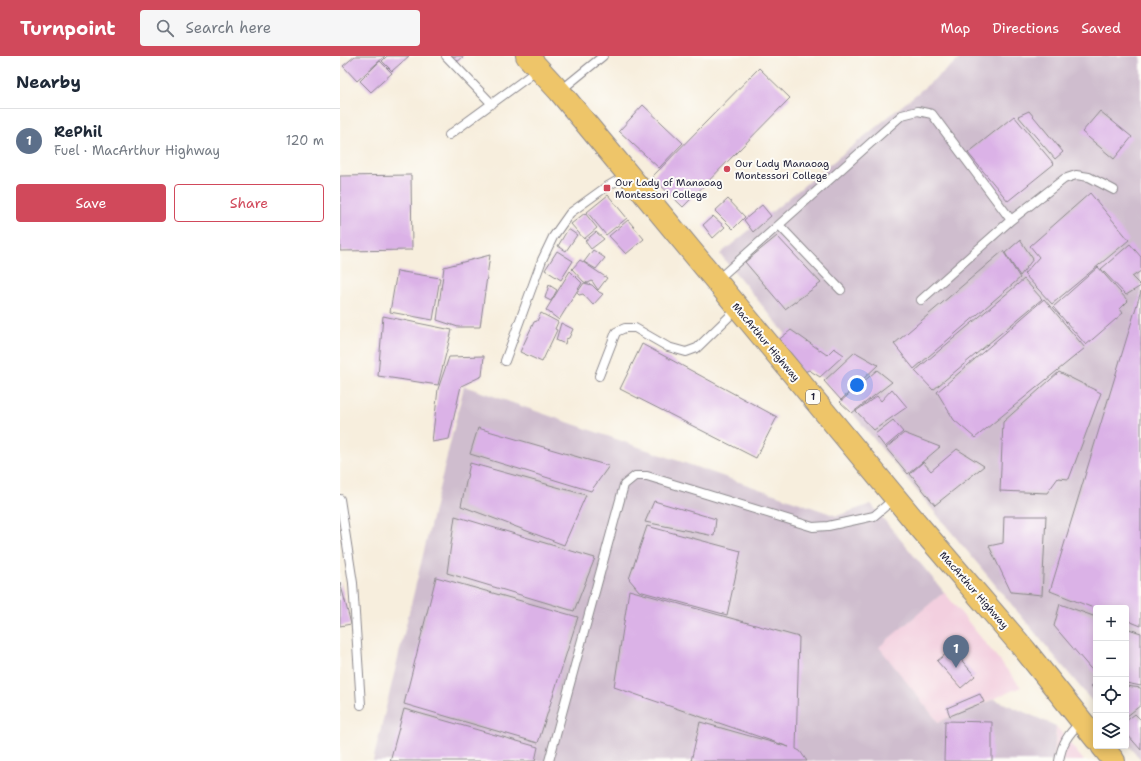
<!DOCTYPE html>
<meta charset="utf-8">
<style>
:root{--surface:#fff;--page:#f6f6f7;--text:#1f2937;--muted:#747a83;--line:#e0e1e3;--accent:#d1495b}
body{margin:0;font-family:"Shantell Sans",sans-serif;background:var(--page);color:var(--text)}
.controls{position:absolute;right:12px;bottom:12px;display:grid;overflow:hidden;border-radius:4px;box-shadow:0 2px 10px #0003}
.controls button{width:36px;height:36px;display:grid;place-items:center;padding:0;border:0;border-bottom:1px solid var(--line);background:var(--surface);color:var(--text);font:20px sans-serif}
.you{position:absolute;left:517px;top:329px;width:14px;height:14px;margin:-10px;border:3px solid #fff;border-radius:50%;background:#1a73e8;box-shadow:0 0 0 6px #1a73e833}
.badge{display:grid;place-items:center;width:26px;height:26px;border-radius:50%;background:var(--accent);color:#fff;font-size:13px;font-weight:700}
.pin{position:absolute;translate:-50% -33px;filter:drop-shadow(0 1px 2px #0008)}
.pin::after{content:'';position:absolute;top:21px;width:14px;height:12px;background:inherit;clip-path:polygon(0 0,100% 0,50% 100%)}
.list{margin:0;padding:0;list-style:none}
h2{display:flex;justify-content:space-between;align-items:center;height:52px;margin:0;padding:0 16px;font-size:17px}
h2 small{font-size:13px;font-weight:400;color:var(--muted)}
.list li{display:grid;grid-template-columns:26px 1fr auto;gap:12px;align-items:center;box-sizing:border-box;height:64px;padding:0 16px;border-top:1px solid var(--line)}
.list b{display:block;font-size:15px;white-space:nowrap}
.list p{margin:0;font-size:13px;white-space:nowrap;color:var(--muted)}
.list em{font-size:13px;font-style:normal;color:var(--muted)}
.actions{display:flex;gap:8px;padding:12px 16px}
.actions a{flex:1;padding:9px 0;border:1px solid var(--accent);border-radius:4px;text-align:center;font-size:14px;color:var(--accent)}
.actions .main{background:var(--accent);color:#fff}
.icon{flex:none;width:22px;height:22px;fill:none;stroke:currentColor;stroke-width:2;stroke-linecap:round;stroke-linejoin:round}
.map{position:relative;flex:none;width:801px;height:705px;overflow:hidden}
header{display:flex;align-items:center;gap:24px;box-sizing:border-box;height:56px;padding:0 20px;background:var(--accent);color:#fff}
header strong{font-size:19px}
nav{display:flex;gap:22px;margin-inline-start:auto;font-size:14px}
.search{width:280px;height:36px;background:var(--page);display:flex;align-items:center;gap:10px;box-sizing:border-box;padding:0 14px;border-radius:4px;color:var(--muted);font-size:15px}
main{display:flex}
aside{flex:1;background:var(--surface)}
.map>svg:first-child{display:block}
.built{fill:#f3cfdf}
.industrial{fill:#cfbdce}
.building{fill:#dbb2e7}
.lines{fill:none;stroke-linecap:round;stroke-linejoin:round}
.lane-casing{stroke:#8c888c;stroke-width:10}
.highway-casing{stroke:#8c888c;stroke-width:24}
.lane{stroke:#fff;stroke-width:8}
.highway{stroke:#eec569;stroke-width:22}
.poi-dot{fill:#d1495b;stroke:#fdfcf7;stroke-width:1.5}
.labels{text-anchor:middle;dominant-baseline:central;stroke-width:4;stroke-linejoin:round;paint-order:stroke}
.shield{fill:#fdfcf7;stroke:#646373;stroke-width:1}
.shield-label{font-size:9px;font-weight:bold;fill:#22223b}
.poi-label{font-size:10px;fill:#22223b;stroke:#fdfcf7;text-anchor:start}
.street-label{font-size:10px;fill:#22223b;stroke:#fdfcf7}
</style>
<header>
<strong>Turnpoint</strong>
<div class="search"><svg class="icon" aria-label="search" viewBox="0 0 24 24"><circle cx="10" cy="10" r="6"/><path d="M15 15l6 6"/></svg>Search here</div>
<nav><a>Map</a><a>Directions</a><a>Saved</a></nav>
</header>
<main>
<aside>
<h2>Nearby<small></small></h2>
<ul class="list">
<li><span class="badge" style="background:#5c6f8a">1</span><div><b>RePhil</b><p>Fuel · MacArthur Highway</p></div><em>120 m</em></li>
</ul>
<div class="actions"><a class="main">Save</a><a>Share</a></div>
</aside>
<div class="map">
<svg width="801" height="705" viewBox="0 0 801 705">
<rect width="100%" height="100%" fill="#fdfcf7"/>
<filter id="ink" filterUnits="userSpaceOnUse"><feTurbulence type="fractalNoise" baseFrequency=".025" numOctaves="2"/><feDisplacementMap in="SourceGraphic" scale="8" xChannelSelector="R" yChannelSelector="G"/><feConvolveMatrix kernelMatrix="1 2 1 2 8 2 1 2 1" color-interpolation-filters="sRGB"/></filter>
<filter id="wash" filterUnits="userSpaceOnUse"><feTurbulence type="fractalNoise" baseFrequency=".012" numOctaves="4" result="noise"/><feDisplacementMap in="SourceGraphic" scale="16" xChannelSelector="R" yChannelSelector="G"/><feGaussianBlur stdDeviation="0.9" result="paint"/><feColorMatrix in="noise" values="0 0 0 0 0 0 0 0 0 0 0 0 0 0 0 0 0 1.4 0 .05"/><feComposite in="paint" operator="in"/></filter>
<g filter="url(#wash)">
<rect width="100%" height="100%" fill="#f7eedd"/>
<path class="built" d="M604,536L681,631L598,666L538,591Z
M716,670L744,705H715Z"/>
<path class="industrial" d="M623,0H801V704L786,686V552H756V650L503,346L484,325L380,198Z
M124,330L497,460L531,448L604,536L539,591L598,666L654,643L716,670L714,705H33Z"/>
<g id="blocks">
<path class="building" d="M15,0H45L17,25L3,10Z
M47,0H69L52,15L42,5Z
M109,0H124L115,8Z
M40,5L52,17L31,36L20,25Z
M419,12L450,42L343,151L312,121Z
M303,49L343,87L319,112L279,75Z
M689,55L723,96L715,103L678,60Z
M760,55L792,81L774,103L742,76Z
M674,60L714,108L668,145L628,97Z
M71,119L72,194L0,195V120Z
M750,137L789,184L712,248L684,218L699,201L690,190Z
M268,139L287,162L266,179L247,156Z
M388,143L405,161L393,173L375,155Z
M422,149L431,160L413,176L404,164Z
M245,157L257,172L244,183L231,168Z
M373,160L385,171L373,182L363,169Z
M288,164L304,183L286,198L269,180Z
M228,173L237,179L226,195L218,190Z
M256,176L264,183L251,193L245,185Z
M437,180L481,227L445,253L405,206Z
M680,184L693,203L680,220L665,197Z
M790,188L801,201V215L792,221L801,230L786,239L761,213Z
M253,194L265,202L256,213L244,206Z
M217,195L233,205L221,224L205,214Z
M663,195L680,222L574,313L554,288Z
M150,199L140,271H118L97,264L104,211Z
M240,204L267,222L258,234L252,225L248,227L244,226L232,213Z
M758,211L788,245L780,253L783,257L746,289L713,251Z
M57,215L100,222L93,264L50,256Z
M230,215L242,227L219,264L206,254Z
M684,223L702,243L593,334L575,315Z
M244,227L252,229L259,236L263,238L253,249L243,238L239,239L237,237Z
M209,229L217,234L211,245L205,242Z
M801,235V570L786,564V552L756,553L710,535Z
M704,243L745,292L635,382L614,364L597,336Z
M201,257L218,266L215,273L217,274L202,306L180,296L194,266L197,265Z
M43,260L112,274L98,329L38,320Z
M221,267L233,273L229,282L226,283L225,288L216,284Z
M451,274L487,299L494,292L504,299L480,321L469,314L462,317L437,285Z
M302,288L437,361L416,402L280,333Z
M515,296L538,309L501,344L484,325Z
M144,300L142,320L121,330L109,383L92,386L98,333L109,301Z
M537,314L552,326L512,357L500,346Z
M719,316L761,337L729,423L718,422L707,437L660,435L663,366Z
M552,333L567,351L534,374L516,355L537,340L541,345Z
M553,364L563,376L545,391L535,378Z
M138,372L269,410L251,435L130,398Z
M564,377L600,391L568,418L546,392Z
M617,393L644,410L595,449L570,418L583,406L591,415Z
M130,407L246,439L224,489L121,450Z
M314,445L376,463L374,480L305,466Z
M115,460L255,502L234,555L107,517Z
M664,460H706L702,539L671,536L649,490L663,487Z
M307,470L401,495L387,559L299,535L289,523Z
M96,521L238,561L198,687L64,648Z
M0,526L11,568L0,570Z
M289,534L459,581L456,693L460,695L467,705H351L360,666L449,691L274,631Z
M720,548L756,561V619L714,570Z
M786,572L801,577V630L786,627Z
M612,593L635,620L621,632L597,605Z
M756,626V636L751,630Z
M786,630L801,632V649L786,661Z
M640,638L644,646L610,660L607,652Z
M64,653L198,691L195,705H50Z
M795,658L801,664V694L786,677V665Z
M605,665L652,666V705H604Z"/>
</g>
</g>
<g filter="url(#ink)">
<use href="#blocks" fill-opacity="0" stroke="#8c888c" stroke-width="1"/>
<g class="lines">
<defs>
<path id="lane" d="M106,0L152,48
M220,35L263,0
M109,79L199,13
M671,164L724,123L736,119L749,121L774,134
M439,169L501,234
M376,225L562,59L578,55L592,58L671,164L581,244
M165,305L202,204L213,181L230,157L266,131L287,119
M259,320L276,276L285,272H295L328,291L346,296L357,292L398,252
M0,443L13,527L21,649
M209,705L284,429L295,420H307L473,471L488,470L534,460L555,442
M719,705C722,687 728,678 741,666"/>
<path id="highway" d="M187,0L220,36L578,469L685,594L756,683
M762,690L774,705"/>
</defs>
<use href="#lane" class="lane-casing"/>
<use href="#highway" class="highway-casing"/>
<use href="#lane" class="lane"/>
<use href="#highway" class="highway"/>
</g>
</g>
<g class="poi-dot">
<circle cx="387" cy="113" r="4"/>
<rect x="263" y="128" width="8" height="8" rx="2"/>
</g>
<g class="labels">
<rect class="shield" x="466" y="334" width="14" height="14" rx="3"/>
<g class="shield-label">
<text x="473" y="341">1</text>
</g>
<g class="poi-label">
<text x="395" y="107">Our Lady Manaoag<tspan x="395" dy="12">Montessori College</tspan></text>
<text x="275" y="126">Our Lady of Manaoag<tspan x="275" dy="12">Montessori College</tspan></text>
</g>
<g class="street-label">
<text transform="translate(426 286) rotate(50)">MacArthur Highway</text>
<text transform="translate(634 534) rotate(49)">MacArthur Highway</text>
</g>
</g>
</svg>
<div class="controls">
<button>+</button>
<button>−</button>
<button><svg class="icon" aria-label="locate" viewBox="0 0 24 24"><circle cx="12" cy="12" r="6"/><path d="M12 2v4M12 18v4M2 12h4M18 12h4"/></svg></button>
<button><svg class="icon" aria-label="layers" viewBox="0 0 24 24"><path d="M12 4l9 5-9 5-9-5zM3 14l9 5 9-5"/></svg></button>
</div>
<div class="you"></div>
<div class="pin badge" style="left:616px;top:612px;background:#5c6f8a">1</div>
</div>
</main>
